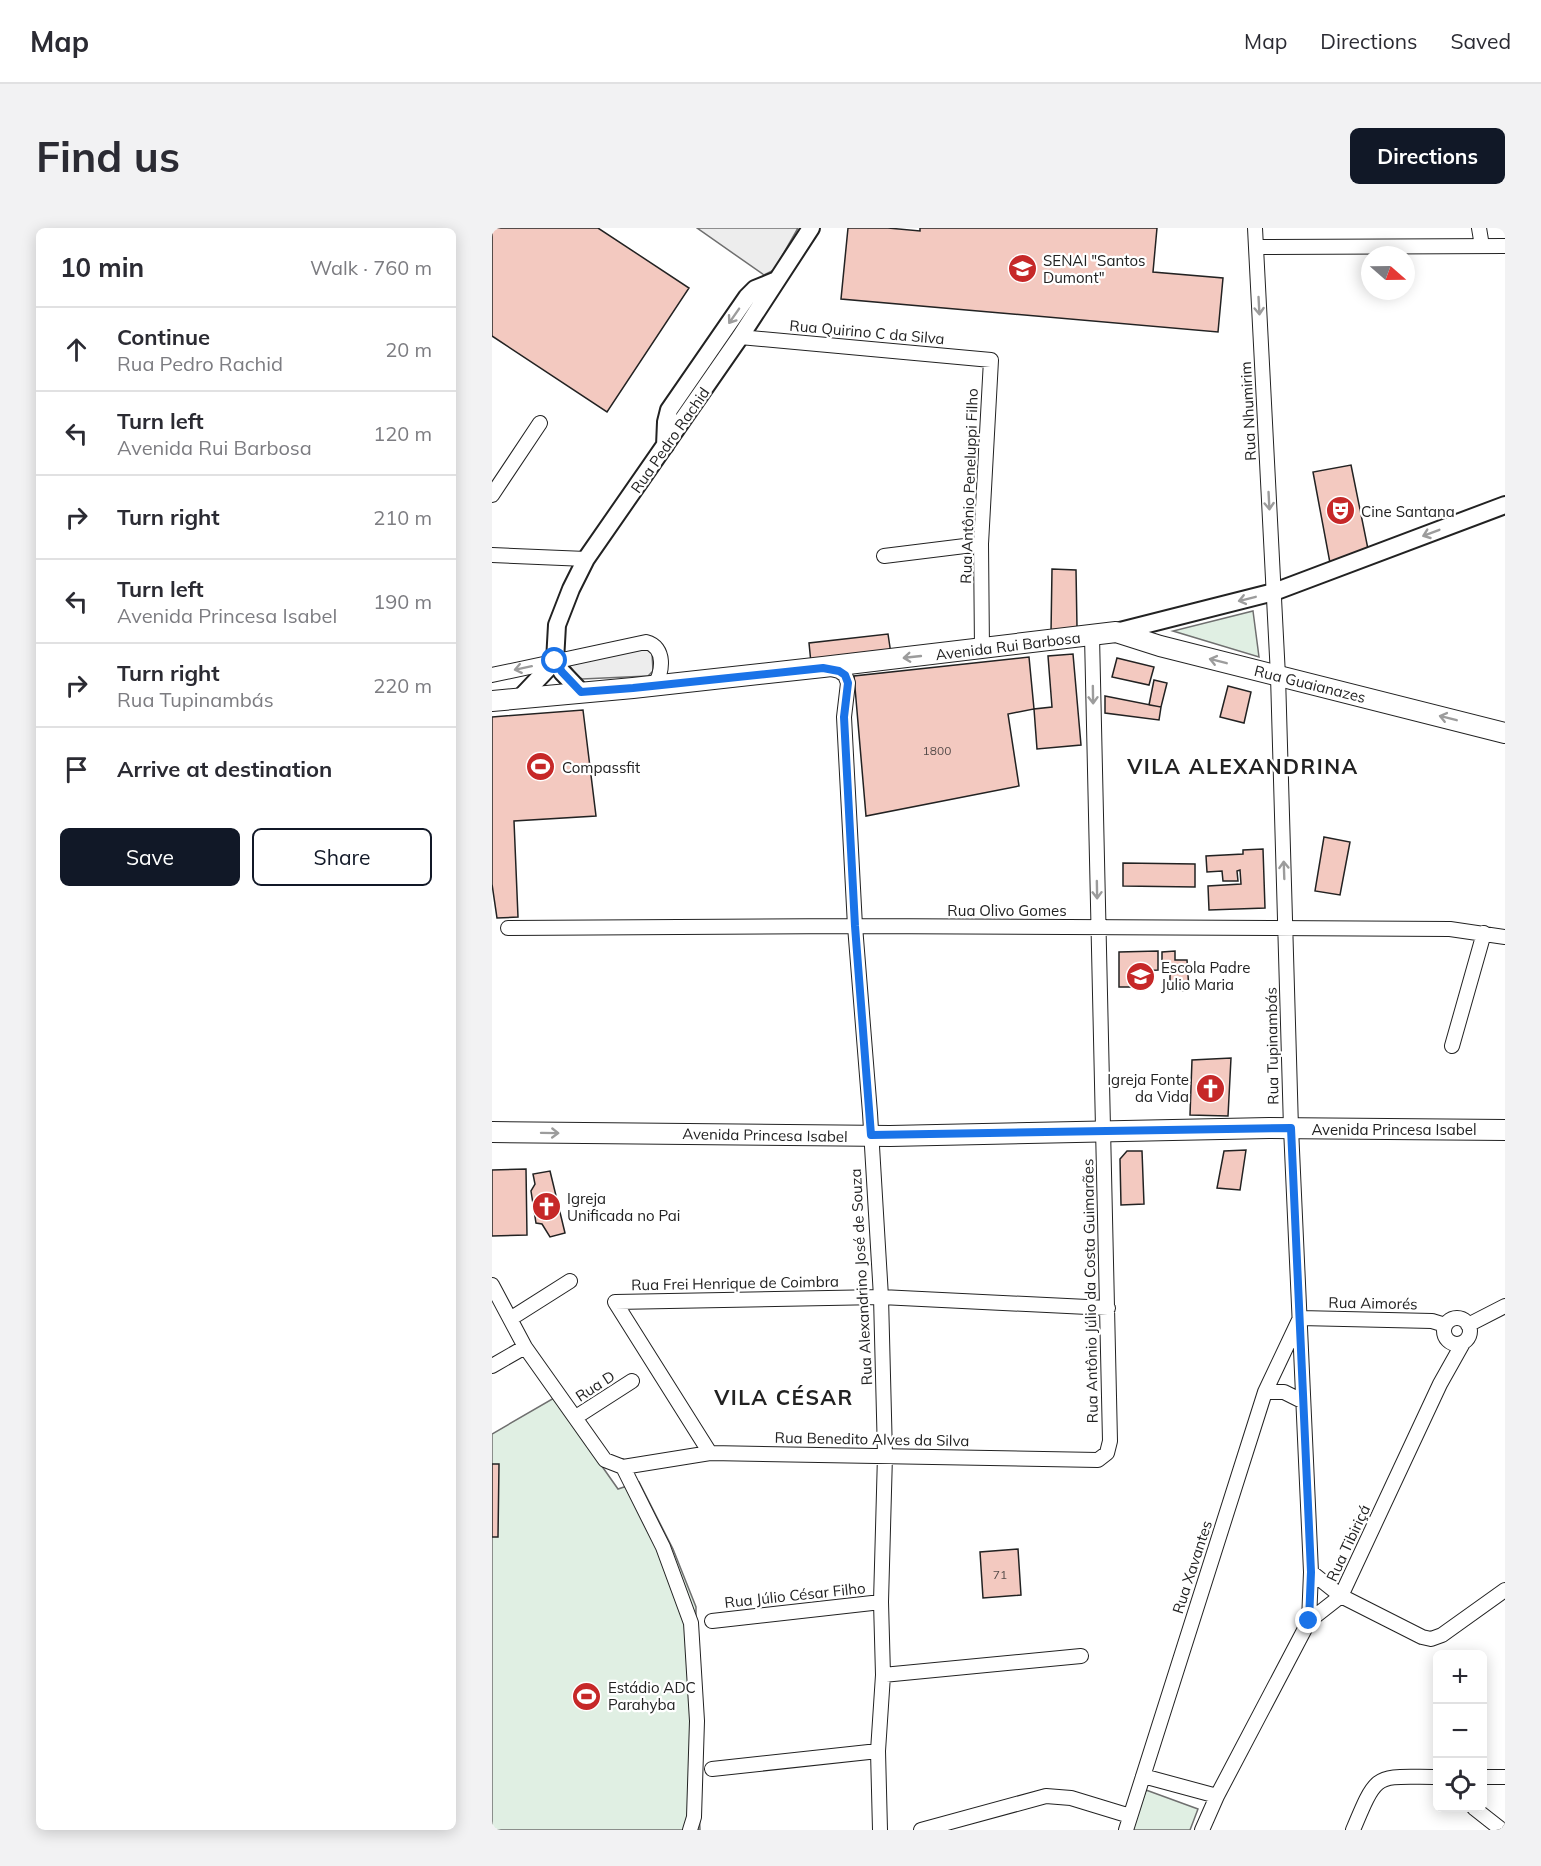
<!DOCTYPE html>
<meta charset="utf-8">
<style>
:root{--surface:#fff;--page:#f2f2f3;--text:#2b2b33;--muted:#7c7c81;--line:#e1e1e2;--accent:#111827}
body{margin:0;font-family:Mulish,sans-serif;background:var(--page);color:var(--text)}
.controls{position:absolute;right:18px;bottom:18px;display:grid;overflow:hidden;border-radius:9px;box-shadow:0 3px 15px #0003}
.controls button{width:54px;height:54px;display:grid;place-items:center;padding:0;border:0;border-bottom:2px solid var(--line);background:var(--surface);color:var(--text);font:30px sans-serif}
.compass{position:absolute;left:869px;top:18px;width:54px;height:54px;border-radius:50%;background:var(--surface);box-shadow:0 3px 15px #0003;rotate:110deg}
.stop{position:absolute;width:18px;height:18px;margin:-14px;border:4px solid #1a73e8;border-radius:50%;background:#fff}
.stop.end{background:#1a73e8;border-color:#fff;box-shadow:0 2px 6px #0008}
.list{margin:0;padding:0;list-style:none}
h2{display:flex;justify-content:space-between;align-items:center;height:78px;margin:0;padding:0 24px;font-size:26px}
h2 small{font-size:20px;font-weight:400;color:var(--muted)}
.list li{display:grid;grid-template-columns:39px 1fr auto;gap:18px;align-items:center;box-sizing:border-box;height:84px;padding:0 24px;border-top:2px solid var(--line)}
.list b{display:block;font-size:22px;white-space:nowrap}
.list p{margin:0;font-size:20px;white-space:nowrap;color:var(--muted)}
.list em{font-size:20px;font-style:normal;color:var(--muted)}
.actions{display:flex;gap:12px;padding:18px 24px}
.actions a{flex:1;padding:14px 0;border:2px solid var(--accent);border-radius:9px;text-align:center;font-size:21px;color:var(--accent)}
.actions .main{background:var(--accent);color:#fff}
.icon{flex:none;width:33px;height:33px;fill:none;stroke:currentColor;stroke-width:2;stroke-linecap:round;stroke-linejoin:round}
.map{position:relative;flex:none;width:1013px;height:1602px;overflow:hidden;border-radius:9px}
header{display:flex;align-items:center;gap:36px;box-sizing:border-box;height:84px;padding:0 30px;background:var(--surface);border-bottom:2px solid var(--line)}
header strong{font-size:28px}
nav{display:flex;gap:33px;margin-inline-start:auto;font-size:21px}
.intro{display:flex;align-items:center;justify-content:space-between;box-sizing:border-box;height:144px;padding:0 36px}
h1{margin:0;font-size:42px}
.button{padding:15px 27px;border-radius:9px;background:var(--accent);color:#fff;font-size:21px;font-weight:700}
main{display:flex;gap:36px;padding:0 36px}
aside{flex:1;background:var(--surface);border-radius:9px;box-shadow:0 3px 15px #0003}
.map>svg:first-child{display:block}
.green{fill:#e0efe3;stroke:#6f6f6f;stroke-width:1.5}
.parking{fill:#ededed;stroke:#6f6f6f;stroke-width:1.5}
.building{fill:#f3c9c0;stroke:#222;stroke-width:1.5}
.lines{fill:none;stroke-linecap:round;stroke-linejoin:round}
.minor-casing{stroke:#222;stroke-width:16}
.tertiary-casing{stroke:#222;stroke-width:20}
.secondary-casing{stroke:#222;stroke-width:22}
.minor{stroke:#fff;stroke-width:14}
.tertiary{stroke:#fff;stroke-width:16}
.secondary{stroke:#fff;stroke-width:20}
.oneway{stroke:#9c9c9c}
.route{stroke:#1a73e8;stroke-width:8}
.labels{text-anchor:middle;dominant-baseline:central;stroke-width:4.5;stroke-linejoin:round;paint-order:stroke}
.number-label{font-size:12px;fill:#564c4a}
.poi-label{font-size:15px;fill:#222;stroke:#fff;text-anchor:start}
.street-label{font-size:15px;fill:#222;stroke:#fff}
.district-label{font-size:21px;font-weight:bold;letter-spacing:1.5px;fill:#222;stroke:#fff}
</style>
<header>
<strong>Map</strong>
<nav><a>Map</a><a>Directions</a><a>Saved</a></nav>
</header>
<div class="intro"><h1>Find us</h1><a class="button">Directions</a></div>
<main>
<aside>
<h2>10 min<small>Walk · 760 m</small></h2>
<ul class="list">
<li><svg class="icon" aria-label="ahead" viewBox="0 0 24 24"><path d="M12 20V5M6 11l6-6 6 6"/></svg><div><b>Continue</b><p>Rua Pedro Rachid</p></div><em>20 m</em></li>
<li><svg class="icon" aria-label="left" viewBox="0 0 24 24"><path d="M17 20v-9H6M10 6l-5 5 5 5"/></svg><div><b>Turn left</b><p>Avenida Rui Barbosa</p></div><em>120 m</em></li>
<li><svg class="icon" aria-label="right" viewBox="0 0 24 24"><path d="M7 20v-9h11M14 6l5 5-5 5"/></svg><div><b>Turn right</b></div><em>210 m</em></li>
<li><svg class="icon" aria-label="left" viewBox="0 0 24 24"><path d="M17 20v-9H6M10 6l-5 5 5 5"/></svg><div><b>Turn left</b><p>Avenida Princesa Isabel</p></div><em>190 m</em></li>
<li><svg class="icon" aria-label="right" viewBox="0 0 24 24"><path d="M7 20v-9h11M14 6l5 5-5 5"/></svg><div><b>Turn right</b><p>Rua Tupinambás</p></div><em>220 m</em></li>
<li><svg class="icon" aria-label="arrive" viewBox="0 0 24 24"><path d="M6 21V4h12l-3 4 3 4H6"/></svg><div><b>Arrive at destination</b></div></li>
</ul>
<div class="actions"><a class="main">Save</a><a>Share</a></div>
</aside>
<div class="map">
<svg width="1013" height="1602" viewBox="0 0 1013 1602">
<rect width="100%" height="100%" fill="#fff"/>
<path class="green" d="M761,383L767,429L681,403Z
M62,1170L126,1261L147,1254L181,1321L204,1379L203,1494L208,1602H0V1206Z
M654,1562L706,1581L698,1602H640Z"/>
<path class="parking" d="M205,0H306L282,42L272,47Z
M154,419L160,425L161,443L156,448L90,451L85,448L74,433Z"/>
<path class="building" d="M0,0H106L197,60L115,184L0,108Z
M356,0H396L428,3V0H665L661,44L731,50L726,104L349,71Z
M859,237L876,321L838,335L821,244Z
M560,341L584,342L585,399L559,405Z
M396,406L399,426L319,435L317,415Z
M581,426L589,517L545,521L542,481L560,479L556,428Z
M537,429L542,481L516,486L527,558L374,588L362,448Z
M625,430L662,439L657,457L620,449Z
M662,452L675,455L669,479L657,477Z
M736,458L759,464L752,495L728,489Z
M613,468L669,479L667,492L613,485Z
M91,482L104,588L22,593L26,689L5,690L0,656V489Z
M832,609L858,614L848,667L823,663Z
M771,621L773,680L717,682L716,658L749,656L748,642L745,643L746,653H731L730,643L715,644L714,628L751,626V622Z
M631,635L703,636V659L631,658Z
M666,723V742L646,743L647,759H627V724Z
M683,723V732H695L697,762L687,763L678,754V746L670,739V724Z
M739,830L736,888L698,887L700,832Z
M754,922L748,962L725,960L732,923Z
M635,923H650L652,976L629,977L628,931Z
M34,941L35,1007L0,1008V942Z
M58,943L73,1005L58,1009L50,996L44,995L39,963L43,956L41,946Z
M0,1236H7L6,1309H0Z
M526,1321L529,1367L491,1370L488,1324Z"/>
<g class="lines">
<defs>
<path id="minor" d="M763,0L786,448L799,900L819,1344L817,1393
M987,0L990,18
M764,19L1013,18
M248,109L499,132L489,316L490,422
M0,267L48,195
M0,327L94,331
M392,328L489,316
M335,440L347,443L353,447L356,455L352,489L363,698L378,885L389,1069L393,1227L389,1374L391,1447L386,1523L388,1602
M0,447L154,414C174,419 171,444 162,458
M16,700L363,698L958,701L1013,709
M960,818L992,705
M0,1057L33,1119L113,1232L131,1239L171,1319L199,1395L205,1493L202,1589L198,1602
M123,1074L389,1069L616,1080
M123,1074L218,1225
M952 1103a13 13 0 1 1 26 0a13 13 0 1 1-26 0Z
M18,1091L78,1053
M976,1097L1013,1078
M0,1138L33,1119
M773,1164H792L810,1173
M84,1189L140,1153
M131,1239L218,1225L606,1232L615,1225L618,1213L600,408
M819,1344L849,1368L930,1409L939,1411L950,1407L1013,1362
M220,1393L389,1374
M391,1447L589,1428
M220,1541L386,1523
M651,1548L725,1568
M990,1549H1013
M982,1580L1010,1602
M429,1602L554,1568L579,1570L638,1588
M634,1602L773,1164L808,1090L940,1093L953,1097
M710,1602L725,1568L817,1393L849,1368L948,1156L971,1115
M861,1602C886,1542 883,1549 945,1549"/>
<path id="tertiary" d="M173,218L174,194L177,182L255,69L263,61L285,52
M624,404L782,364L1013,277
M63,433L70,444L89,464
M29,469L63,433L65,397L79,361L94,331L248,109L319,0"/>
<path id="secondary" d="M0,473L141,460L331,439L624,404L668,418L1013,505
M0,904L398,908L777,900L1013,902"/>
</defs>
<use href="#minor" class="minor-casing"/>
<use href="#tertiary" class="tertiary-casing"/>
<use href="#secondary" class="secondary-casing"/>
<use href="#minor" class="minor"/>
<use href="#tertiary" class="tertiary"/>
<use href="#secondary" class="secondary"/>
</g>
<defs><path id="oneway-shaft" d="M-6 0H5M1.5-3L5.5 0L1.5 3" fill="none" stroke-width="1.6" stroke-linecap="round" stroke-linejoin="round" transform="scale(1.5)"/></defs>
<g class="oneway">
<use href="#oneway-shaft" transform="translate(767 78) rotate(87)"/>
<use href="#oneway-shaft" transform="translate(242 88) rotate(125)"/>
<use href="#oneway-shaft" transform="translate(777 273) rotate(87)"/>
<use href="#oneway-shaft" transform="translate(939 305) rotate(159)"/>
<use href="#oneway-shaft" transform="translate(755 371) rotate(166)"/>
<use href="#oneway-shaft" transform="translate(420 429) rotate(174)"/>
<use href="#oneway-shaft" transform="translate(726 433) rotate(-166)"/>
<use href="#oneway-shaft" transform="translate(31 440) rotate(168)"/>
<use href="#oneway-shaft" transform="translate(601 467) rotate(89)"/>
<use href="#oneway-shaft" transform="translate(956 490) rotate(-166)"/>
<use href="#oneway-shaft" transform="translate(792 642) rotate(-92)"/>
<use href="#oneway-shaft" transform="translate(605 662) rotate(89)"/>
<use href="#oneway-shaft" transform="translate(58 905) rotate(1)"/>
</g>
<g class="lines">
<path class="route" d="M63,433L70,444L89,464L141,460L331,440L347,443L353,447L356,455L352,489L363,698L379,907L799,900L819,1344L817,1393"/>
</g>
<defs>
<symbol id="university-disc" viewBox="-11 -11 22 22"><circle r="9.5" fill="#c62828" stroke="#fff"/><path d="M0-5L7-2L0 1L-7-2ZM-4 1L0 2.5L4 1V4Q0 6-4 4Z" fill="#fff"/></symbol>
<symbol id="theatre-disc" viewBox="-11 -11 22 22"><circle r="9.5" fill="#c62828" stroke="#fff"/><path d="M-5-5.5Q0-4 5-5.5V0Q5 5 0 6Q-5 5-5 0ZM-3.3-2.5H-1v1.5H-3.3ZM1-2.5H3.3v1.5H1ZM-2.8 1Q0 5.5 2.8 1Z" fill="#fff"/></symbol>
<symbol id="stadium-disc" viewBox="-11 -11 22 22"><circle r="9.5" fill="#c62828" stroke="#fff"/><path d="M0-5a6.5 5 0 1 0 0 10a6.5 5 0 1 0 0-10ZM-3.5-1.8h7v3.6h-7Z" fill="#fff"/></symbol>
<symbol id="school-disc" viewBox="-11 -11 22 22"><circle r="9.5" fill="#c62828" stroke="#fff"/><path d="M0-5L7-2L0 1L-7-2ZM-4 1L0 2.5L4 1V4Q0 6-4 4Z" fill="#fff"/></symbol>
<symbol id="church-disc" viewBox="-11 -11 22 22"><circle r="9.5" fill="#c62828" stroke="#fff"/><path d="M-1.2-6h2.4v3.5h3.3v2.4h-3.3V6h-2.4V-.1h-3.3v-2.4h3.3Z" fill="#fff"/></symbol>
</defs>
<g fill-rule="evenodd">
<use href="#university-disc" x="514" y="24" width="33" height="33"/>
<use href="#theatre-disc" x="832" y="266" width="33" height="33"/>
<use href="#stadium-disc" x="32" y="522" width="33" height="33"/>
<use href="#school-disc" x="632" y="732" width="33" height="33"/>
<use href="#church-disc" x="702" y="844" width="33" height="33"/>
<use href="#church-disc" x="38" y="962" width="33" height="33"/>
<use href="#stadium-disc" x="78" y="1452" width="33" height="33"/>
</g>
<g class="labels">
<g class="number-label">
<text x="445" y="522">1800</text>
<text x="508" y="1346">71</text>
</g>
<g class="poi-label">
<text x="551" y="32">SENAI "Santos<tspan x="551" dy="17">Dumont"</tspan></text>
<text x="869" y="283">Cine Santana</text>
<text x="70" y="539">Compassfit</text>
<text x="669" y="739">Escola Padre<tspan x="669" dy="17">Julio Maria</tspan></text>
<text x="697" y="851" text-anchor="end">Igreja Fonte<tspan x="697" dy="17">da Vida</tspan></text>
<text x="75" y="970">Igreja<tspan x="75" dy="17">Unificada no Pai</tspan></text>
<text x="116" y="1459">Estádio ADC<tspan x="116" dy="17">Parahyba</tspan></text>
</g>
<g class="street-label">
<text transform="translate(375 104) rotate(5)">Rua Quirino C da Silva</text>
<text transform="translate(756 183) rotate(-93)">Rua Nhumirim</text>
<text transform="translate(178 212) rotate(-55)">Rua Pedro Rachid</text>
<text transform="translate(477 258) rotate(-88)">Rua Antônio Peneluppi Filho</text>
<text transform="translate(516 418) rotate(-7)">Avenida Rui Barbosa</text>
<text transform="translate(818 456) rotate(14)">Rua Guaianazes</text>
<text x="515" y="682">Rua Olivo Gomes</text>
<text transform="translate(780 818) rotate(-91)">Rua Tupinambás</text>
<text x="902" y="901">Avenida Princesa Isabel</text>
<text transform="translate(273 907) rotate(1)">Avenida Princesa Isabel</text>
<text transform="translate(369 1049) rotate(-93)">Rua Alexandrino José de Souza</text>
<text transform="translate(243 1055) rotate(-1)">Rua Frei Henrique de Coimbra</text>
<text transform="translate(598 1063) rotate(-91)">Rua Antônio Júlio da Costa Guimarães</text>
<text transform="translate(881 1075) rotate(1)">Rua Aimorés</text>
<text transform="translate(103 1158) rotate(-33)">Rua D</text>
<text transform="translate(380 1211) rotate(1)">Rua Benedito Alves da Silva</text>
<text transform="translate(856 1315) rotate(-65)">Rua Tibiriçá</text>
<text transform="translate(700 1339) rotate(-72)">Rua Xavantes</text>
<text transform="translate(303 1367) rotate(-6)">Rua Júlio César Filho</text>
</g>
<g class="district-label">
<text x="751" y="538">VILA ALEXANDRINA</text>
<text x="292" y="1169">VILA CÉSAR</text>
</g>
</g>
</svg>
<div class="controls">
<button>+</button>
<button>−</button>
<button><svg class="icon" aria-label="locate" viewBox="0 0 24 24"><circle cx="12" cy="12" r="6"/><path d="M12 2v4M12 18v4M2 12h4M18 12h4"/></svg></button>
</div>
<svg class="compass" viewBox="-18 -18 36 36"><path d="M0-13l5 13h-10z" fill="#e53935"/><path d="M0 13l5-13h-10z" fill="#7c7c81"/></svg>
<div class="stop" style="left:63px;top:433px"></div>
<div class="stop end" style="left:817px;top:1393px"></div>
</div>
</main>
